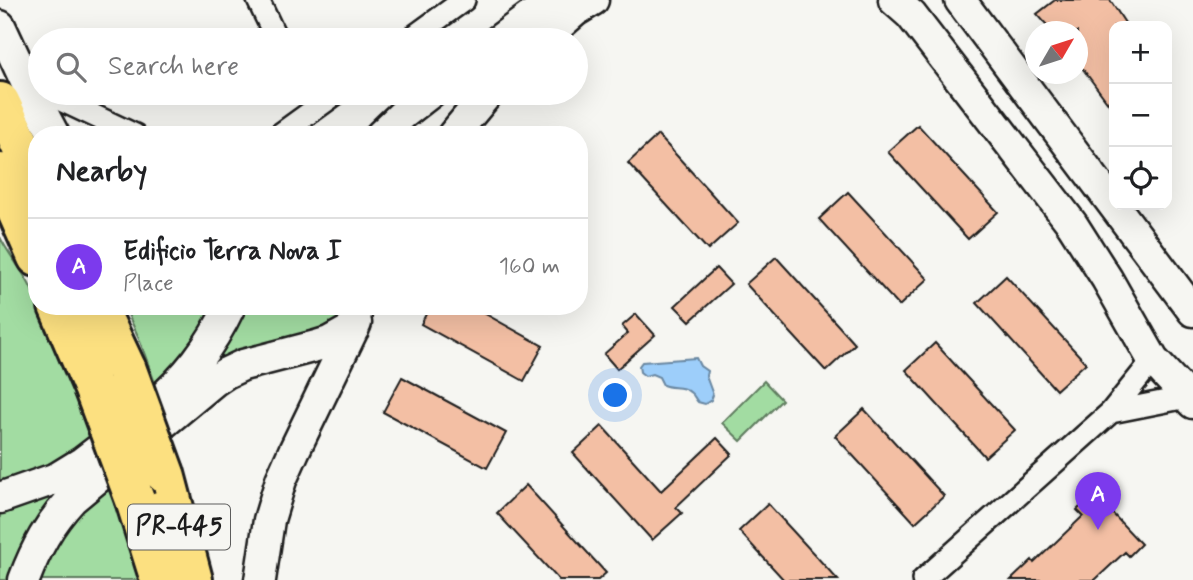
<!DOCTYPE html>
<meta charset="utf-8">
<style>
:root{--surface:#fff;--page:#f2f2f2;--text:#202124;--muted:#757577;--line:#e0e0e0;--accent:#7c3aed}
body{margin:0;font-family:Mynerve,sans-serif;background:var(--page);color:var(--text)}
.controls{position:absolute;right:21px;top:21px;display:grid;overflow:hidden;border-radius:14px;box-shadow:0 7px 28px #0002}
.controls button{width:63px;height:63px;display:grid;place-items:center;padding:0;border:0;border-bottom:2px solid var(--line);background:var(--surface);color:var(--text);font:35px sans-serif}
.compass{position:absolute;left:1025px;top:21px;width:63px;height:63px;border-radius:50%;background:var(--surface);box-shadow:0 7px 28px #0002;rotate:51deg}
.you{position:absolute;left:616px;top:396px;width:24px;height:24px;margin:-18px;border:5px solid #fff;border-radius:50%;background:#1a73e8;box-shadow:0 0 0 10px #1a73e833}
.badge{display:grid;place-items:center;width:46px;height:46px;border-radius:50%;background:var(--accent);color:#fff;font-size:23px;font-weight:700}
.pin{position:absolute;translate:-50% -58px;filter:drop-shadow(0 2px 4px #0008)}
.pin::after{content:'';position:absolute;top:37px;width:24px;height:21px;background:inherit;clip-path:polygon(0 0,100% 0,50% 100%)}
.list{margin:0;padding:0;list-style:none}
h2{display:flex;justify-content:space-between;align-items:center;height:91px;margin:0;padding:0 28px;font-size:30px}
h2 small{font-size:23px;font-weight:400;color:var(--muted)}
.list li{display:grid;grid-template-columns:46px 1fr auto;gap:21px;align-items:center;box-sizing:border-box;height:98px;padding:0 28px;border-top:2px solid var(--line)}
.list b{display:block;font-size:26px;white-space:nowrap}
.list p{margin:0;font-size:23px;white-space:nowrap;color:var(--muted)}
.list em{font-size:23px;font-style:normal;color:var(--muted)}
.icon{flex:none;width:38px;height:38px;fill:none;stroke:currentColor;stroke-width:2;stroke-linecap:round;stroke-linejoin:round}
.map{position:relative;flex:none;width:1193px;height:580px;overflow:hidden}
.search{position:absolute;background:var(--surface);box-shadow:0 7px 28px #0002;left:28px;top:28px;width:560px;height:77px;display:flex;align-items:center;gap:18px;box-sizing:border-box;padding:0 24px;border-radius:38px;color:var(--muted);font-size:26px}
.panel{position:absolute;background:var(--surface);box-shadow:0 7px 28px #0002;left:28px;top:126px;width:560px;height:189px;border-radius:28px}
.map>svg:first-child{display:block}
.green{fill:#a2dca2;stroke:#5f7c5f;stroke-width:2}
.water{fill:#9dcefa;stroke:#6987a1;stroke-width:2}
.building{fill:#f3bfa4;stroke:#1c1c1c;stroke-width:2}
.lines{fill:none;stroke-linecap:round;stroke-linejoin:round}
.minor-casing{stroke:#1c1c1c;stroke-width:26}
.secondary-casing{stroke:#1c1c1c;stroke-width:35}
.motorway-casing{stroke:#1c1c1c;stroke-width:44}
.minor{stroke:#f6f6f2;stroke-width:21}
.secondary{stroke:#f6f6f2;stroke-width:30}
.motorway{stroke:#fce080;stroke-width:38}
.motorway-bridge-casing{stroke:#1c1c1c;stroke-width:44;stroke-linecap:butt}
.motorway-bridge{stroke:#fce080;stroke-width:38}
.labels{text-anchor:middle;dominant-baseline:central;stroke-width:5;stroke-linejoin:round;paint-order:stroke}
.shield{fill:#f6f6f2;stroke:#5d5d5c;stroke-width:2}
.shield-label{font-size:26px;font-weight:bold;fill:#1c1c1c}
</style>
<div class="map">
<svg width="1193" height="580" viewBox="0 0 1193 580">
<rect width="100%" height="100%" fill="#f6f6f2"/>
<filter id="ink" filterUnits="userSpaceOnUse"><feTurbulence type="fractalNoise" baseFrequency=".0143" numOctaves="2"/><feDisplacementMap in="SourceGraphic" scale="14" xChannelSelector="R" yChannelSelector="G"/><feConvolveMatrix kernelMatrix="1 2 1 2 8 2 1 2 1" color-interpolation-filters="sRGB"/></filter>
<g filter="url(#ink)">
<path class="green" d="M0,237C11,260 33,281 37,306H39L46,321L93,442L68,459L0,489Z
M124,306H221L158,391L138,336Z
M243,306H344L335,325L204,375Z
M764,381L782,400L741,441L722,423Z
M108,484L140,580H37L73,513Z
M62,488L13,580H0V509Z"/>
<path class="water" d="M696,358L700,366L707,371L706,376L713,395L711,400L705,404L698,402C695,399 694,395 691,393C683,385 672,389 663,385L659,377L652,374L645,376L640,372L639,366L642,362Z"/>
<path class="building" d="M1055,0H1110L1127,26H1114V111L1077,61V32H1053L1037,14Z
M918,125L998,212L968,239L888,152Z
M658,135L738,223L708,250L628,163Z
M848,192L928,279L899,306L819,219Z
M776,257L855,344L826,371L746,284Z
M716,268L731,284L690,321L675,306Z
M1006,276L1086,363L1056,390L977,303Z
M430,306H471L543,346L524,381L421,324Z
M636,314L655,335L617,369L604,354L628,333L622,326Z
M935,343L1015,430L985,457L906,370Z
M402,377L506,433L487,468L383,412Z
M864,409L944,496L915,523L835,436Z
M602,426L661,491L717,438L732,454L676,507L682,513L652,540L573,453Z
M526,485L606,573L598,580H559L497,513Z
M1089,498L1093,503L1098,498L1141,544L1129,556L1125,552L1095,580H1011L1032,560L1034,563L1083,516L1077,510Z
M768,504L838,580H784L739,531Z"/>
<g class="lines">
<defs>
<path id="minor" d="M258,0L277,40
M409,40L464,0
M46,93L135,135
M279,135L337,93
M1111,412L1187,397
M923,580L1111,412L1153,360"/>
<path id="secondary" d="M894,0L911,15L1072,224L1107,279L1153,360L1193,403
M960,0L1193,311
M0,26L27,84L54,135
M499,40L553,0
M542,40L575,11L593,0
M381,135L403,114L430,93
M453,135L488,93
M152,407C186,378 210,348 230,306
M0,498L57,478L83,462L113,439
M24,580C36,548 49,524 72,499L214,381L226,373L243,365L316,346L329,342L354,328L357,306
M260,580L269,520L281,480L294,451L356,323"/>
<path id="motorway" d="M0,102L37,180
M0,173L37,257
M58,306L93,387
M97,306L127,370
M165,474L193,580
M135,500L160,580"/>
</defs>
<use href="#minor" class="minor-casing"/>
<use href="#secondary" class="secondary-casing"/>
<use href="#motorway" class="motorway-casing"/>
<use href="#minor" class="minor"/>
<use href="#secondary" class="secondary"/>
<use href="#motorway" class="motorway"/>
<defs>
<path id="motorway-bridge" d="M127,370L165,474
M93,387L135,500"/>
</defs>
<use href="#motorway-bridge" class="motorway-bridge-casing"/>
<use href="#motorway-bridge" class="motorway-bridge"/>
</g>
</g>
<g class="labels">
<rect class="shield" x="128" y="504.5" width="102" height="45" rx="5"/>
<g class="shield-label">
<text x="179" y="527">PR-445</text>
</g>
</g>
</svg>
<div class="controls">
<button>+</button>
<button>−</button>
<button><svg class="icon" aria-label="locate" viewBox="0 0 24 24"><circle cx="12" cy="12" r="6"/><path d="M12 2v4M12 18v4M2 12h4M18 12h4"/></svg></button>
</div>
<svg class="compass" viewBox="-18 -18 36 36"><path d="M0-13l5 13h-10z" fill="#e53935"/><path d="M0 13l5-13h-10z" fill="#757577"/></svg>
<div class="you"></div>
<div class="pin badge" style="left:1098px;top:530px">A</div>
<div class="search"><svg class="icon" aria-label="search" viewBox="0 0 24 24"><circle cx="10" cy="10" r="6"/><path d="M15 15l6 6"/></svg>Search here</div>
<section class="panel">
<h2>Nearby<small></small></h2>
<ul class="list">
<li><span class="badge">A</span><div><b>Edificio Terra Nova I</b><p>Place</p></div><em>160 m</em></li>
</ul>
</section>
</div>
